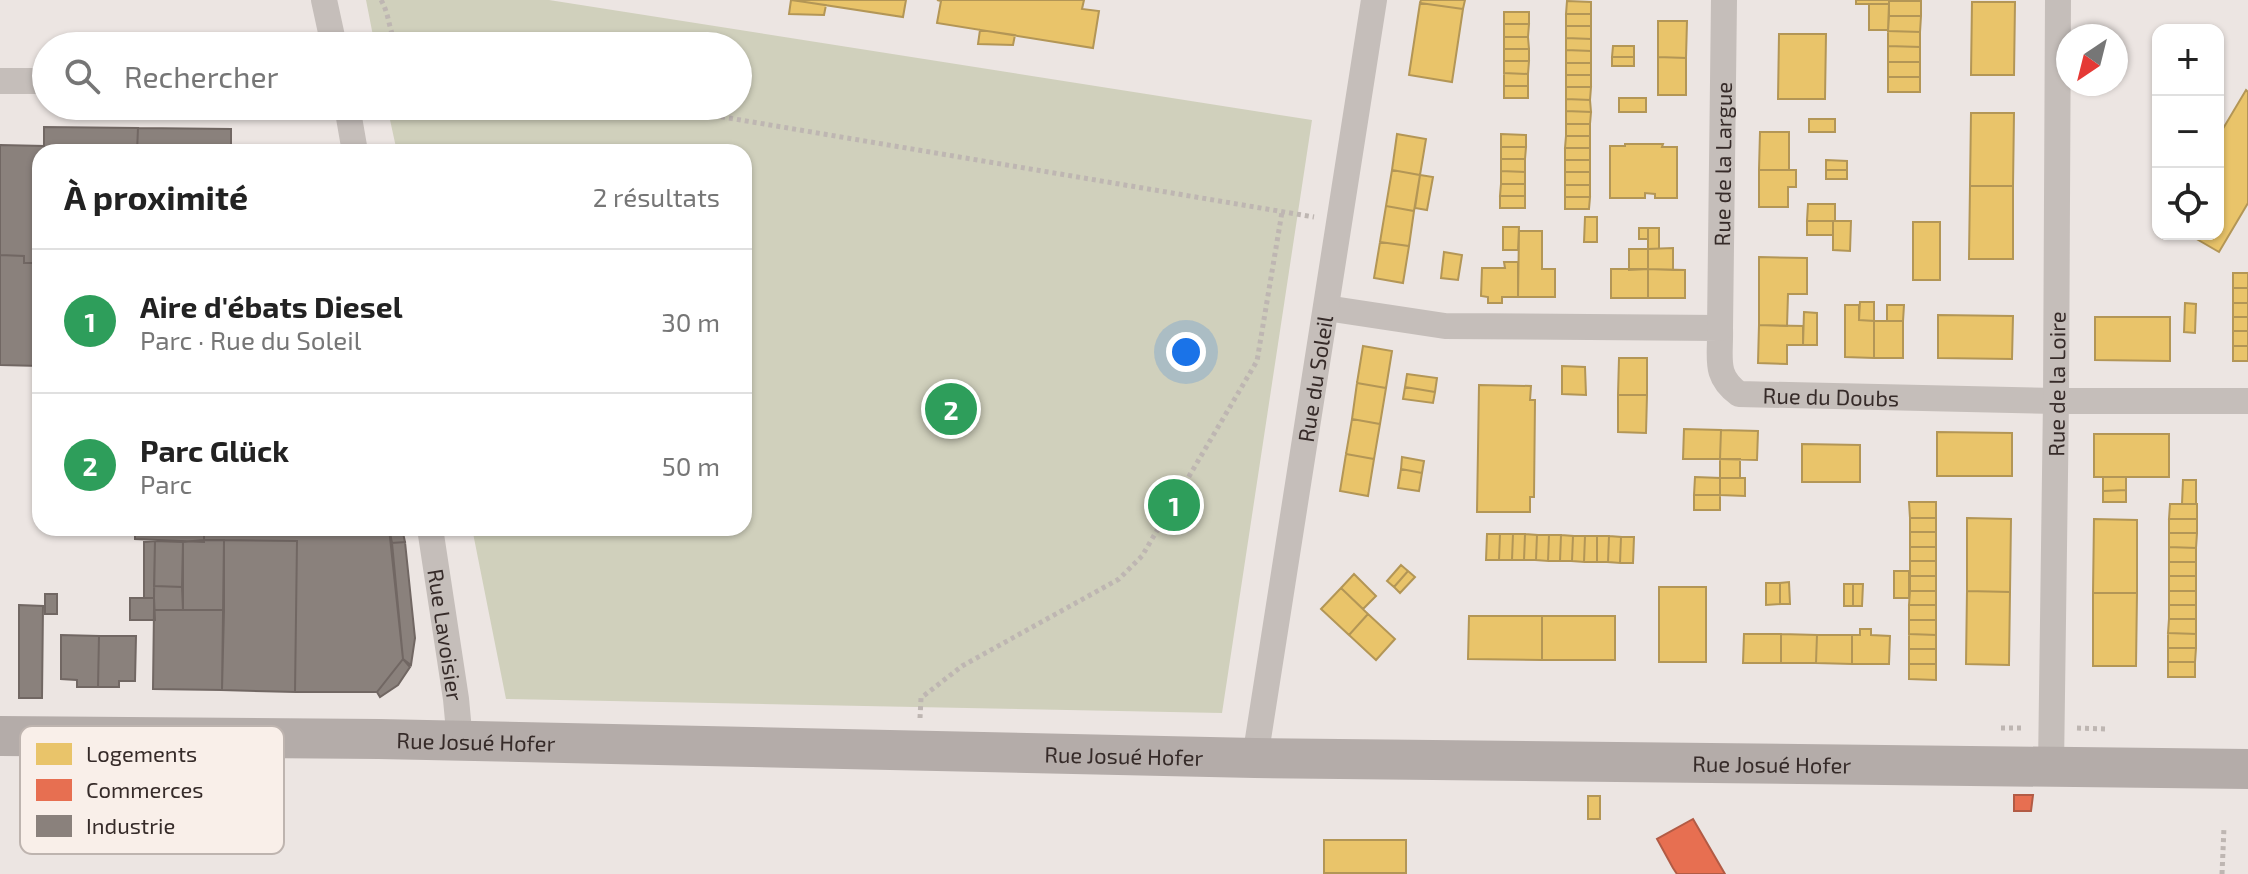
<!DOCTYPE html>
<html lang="fr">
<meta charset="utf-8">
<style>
:root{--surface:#fff;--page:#f2f2f2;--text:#222;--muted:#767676;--line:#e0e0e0;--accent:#766c6a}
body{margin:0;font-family:"Exo 2",sans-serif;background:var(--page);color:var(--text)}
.controls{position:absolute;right:24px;top:24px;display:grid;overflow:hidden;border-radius:16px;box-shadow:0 2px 6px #0004}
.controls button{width:72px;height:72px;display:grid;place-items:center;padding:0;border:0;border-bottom:2px solid var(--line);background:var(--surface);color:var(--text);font:40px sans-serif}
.compass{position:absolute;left:2056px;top:24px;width:72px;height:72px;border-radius:50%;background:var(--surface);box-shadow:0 2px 6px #0004;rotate:215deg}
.you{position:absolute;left:1186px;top:352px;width:28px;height:28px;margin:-20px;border:6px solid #fff;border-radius:50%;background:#1a73e8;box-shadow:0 0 0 12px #1a73e833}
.badge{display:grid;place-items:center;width:52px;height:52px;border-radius:50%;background:var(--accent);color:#fff;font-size:26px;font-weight:700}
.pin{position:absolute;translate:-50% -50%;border:4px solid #fff;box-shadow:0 2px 8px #0006}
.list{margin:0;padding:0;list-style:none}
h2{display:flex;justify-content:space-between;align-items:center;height:104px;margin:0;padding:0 32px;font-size:34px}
h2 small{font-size:26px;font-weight:400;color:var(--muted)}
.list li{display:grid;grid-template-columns:52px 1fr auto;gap:24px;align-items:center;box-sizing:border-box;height:144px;padding:0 32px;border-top:2px solid var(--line)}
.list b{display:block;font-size:30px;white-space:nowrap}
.list p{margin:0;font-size:26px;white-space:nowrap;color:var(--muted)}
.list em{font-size:26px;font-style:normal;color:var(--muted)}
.icon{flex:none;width:44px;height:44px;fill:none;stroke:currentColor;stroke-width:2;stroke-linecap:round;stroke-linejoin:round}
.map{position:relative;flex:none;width:2248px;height:874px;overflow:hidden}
.search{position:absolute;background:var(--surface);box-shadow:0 2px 6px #0004;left:32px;top:32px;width:720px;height:88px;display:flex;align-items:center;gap:20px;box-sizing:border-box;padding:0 28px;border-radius:44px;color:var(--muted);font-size:30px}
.panel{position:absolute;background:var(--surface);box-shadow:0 2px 6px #0004;left:32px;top:144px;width:720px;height:392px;border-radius:24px}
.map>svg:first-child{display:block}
.green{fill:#d0d0bc}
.homes{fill:#e9c46a;stroke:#b39656;stroke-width:2}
.shops{fill:#e76f51;stroke:#b25b45;stroke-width:2}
.industry{fill:#8a817c;stroke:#716763;stroke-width:2}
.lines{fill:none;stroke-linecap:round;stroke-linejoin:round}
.path{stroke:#beb6b2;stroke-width:5;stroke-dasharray:4 4;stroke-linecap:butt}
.street{stroke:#c5beba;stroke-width:26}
.primary{stroke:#b4aca9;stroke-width:40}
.labels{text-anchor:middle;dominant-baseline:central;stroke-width:8;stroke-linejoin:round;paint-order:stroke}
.street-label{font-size:22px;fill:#362b29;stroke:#f9efe9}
.key{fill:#f9efe9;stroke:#beb4af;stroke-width:2}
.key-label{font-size:22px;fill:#362b29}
</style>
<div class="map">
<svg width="2248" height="874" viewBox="0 0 2248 874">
<rect width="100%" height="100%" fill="#ece5e2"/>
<path class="green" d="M366,0H549L1312,120L1222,713L506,699L472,528H744V152H397L387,106H738V46H375Z"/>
<path class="homes" d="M791,0L826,5L824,15L789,14Z
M792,0H906L903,17Z
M937,0H1084L1082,9L1099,11L1093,48L937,23L941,1Z
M1421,0H1465L1463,9L1420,3Z
M1856,0H1889V4H1856Z
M1567,1L1591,2V14H1566Z
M1889,1H1921V16H1889Z
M1972,2H2015L2014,75H1971Z
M1420,3L1463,9L1452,82L1409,75Z
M1869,4H1889L1888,30H1869Z
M1504,12H1529V24H1504Z
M1566,14H1591V26H1566Z
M1889,16H1921L1920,32L1888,31Z
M1658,21H1687L1686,58L1658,57Z
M1504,24H1529L1528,37H1504Z
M1566,26H1591V39L1566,38Z
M980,30L1015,35L1013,45L978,44Z
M1888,31L1920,32V47L1888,46Z
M1779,34H1826L1825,99H1778Z
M1504,37H1528L1529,49H1504Z
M1566,38L1591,39V51L1566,50Z
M1613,46H1634V57H1612Z
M1888,46L1920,47V62H1888Z
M1504,49H1529V61H1504Z
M1566,50L1591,51V63H1566Z
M1612,57H1634V66H1612Z
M1658,57L1686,58V95H1658Z
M1504,61H1529L1528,74L1504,73Z
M1888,62H1920V77H1888Z
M1566,63H1591V75H1566Z
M1504,73L1528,74V86H1504Z
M1566,75H1591V87H1566Z
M1888,77H1920V92H1888Z
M1504,86H1528V98H1504Z
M1566,87H1591L1590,100L1566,99Z
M2246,90L2248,92V203L2219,252L2188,234H2218V137Z
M1619,98H1646V112H1619Z
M1566,99L1590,100L1591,112L1566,111Z
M1566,111L1591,112L1590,124H1566Z
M1971,113H2014L2013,186H1970Z
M1809,119H1835V132H1809Z
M1566,124H1590V136H1566Z
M1760,132H1789V170H1759Z
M1397,134L1426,139L1420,175L1392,170Z
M1501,134L1526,135V147H1501Z
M1566,136H1590V148H1565Z
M1625,144H1663L1662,147H1677V198H1655V194L1645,193V198H1610V146H1625Z
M1501,147H1526L1525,159H1501Z
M1565,148H1590V160H1565Z
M1501,159H1525V172L1501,171Z
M1565,160H1590V172H1565Z
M1826,160L1847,161V170H1826Z
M1392,170L1420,175L1414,211L1386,206Z
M1759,170H1796V187H1788V207H1759Z
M1826,170H1847V179H1826Z
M1501,171L1525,172V184H1501Z
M1565,172H1590V185H1565Z
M1420,175L1433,177L1427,210L1415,208Z
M1501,184H1525V196H1500Z
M1565,185H1590V197H1565Z
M1970,186H2013V259H1969Z
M1500,196H1525V208H1500Z
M1565,197H1590L1589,209H1565Z
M1808,204H1835V221H1807Z
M1386,206L1414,211L1409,246L1380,242Z
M1585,217H1597V242H1584Z
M1807,221H1833V235H1807Z
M1833,221H1851L1850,251L1833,250Z
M1913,222H1940V280H1913Z
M1503,227H1519L1518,250H1503Z
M1639,228H1648V239H1639Z
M1648,228H1659V249H1648Z
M1519,231H1542V269H1555V297H1518Z
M1380,242L1409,246L1403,283L1374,278Z
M1673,248V270L1648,269V249Z
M1629,249H1648V269L1629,270Z
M1444,252L1462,255L1458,280L1441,278Z
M1759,257L1807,258V294H1788L1787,326L1759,325Z
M1504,262H1518V297H1502V303H1488V297L1481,296L1482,268H1505Z
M1611,269H1648V298H1611Z
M1648,269L1685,270V298H1648Z
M2233,273H2248V288H2233Z
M2233,288H2248V303H2233Z
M1860,302H1874V321L1859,320Z
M2185,303L2196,304L2195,333L2184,332Z
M2233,303H2248V317H2233Z
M1845,305H1859V320L1874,321V358L1845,357Z
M1887,305H1904L1903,321H1887Z
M1804,312L1817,313V345H1803Z
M1938,315L2013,316L2012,359L1938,358Z
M2095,317H2170V361L2095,360Z
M2233,317H2248V331H2233Z
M1874,321H1903V358H1874Z
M1759,325L1803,326V345H1787V364L1758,363Z
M2233,331H2248V346H2233Z
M1363,346L1392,351L1386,388L1357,383Z
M2233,346H2248V361H2233Z
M1619,358H1647V395H1618Z
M1562,366L1585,367L1586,395L1562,394Z
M1407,374L1437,378L1435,392L1405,387Z
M1357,383L1386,388L1380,424L1352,419Z
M1479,385L1531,386L1530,400H1535L1534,497H1530V512H1477Z
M1405,387L1435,392L1433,403L1403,399Z
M1618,395H1647L1646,433L1618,432Z
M1352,419L1380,424L1374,459L1346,454Z
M1684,429L1721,430L1720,459H1683Z
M1721,430L1758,431L1757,460L1720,459Z
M1937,432L2012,433V476H1937Z
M2094,434H2169V477H2094Z
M1802,444L1860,445V482H1802Z
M1346,454L1374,459L1368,496L1340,491Z
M1402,457L1424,461L1422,473L1401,469Z
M1720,459H1740V478H1720Z
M1401,469L1422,473L1419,491L1398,488Z
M1695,477L1720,478V495H1694Z
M2103,477H2126V490L2103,491Z
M1720,478H1745V496L1720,495Z
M2183,480H2196V504H2182Z
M2126,490V502H2103V491Z
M1694,495H1720V510H1694Z
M1909,502H1936V518H1910Z
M2170,504H2197V519H2169Z
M1910,518H1936V532H1910Z
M1967,518L2011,519L2010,592L1967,591Z
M2094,519L2137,520V593H2093Z
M2169,519H2197V533H2169Z
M1910,532H1936V547H1910Z
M2169,533H2197L2196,548L2169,547Z
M1487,534H1500L1499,560H1486Z
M1500,534H1513L1512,560H1499Z
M1513,534H1525L1524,560H1512Z
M1525,534L1537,535L1536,560H1524Z
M1537,535H1549L1548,561L1536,560Z
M1549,535H1561L1560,561H1548Z
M1561,535L1573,536L1572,561H1560Z
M1573,536H1585L1584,562L1572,561Z
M1585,536H1597V562H1584Z
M1597,536H1609L1608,562H1597Z
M1609,536L1621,537L1620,563L1608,562Z
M1621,537H1634L1633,563H1620Z
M1910,547H1936V561H1910Z
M2169,547L2196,548V562H2169Z
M1910,561H1936V576H1910Z
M2169,562H2196V576H2169Z
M1401,565L1408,571L1394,587L1387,581Z
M1408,571L1415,577L1400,593L1394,587Z
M1894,571H1909V598H1894Z
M1354,574L1376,596L1363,609L1341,588Z
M1910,576H1936V591H1910Z
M2169,576H2196V591H2169Z
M1789,582L1790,604H1780V583Z
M1766,583H1780V604L1766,605Z
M1844,584H1853V606H1844Z
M1853,584H1863L1862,606H1853Z
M1659,587H1706V662H1659Z
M1341,588L1368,614L1349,635L1321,609Z
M1910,591H1936V605H1909Z
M1967,591L2010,592L2009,665L1966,664Z
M2169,591H2196V605H2169Z
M2093,593H2137L2136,666H2093Z
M1909,605H1936V620H1909Z
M2169,605H2196V619H2169Z
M1368,614L1395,639L1376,660L1349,635Z
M1469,616H1542V660L1468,659Z
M1542,616H1615V660H1542Z
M2169,619H2196V634L2168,633Z
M1909,620H1936V635L1909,634Z
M1860,629H1871V635L1890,636L1889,664H1852V635H1860Z
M2168,633L2196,634V648H2168Z
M1744,634H1781V663H1743Z
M1781,634L1817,635L1816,663H1781Z
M1909,634L1936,635V649H1909Z
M1817,635H1852V664L1816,663Z
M2168,648H2196L2195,662H2168Z
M1909,649H1936V664H1909Z
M2168,662H2195V677H2168Z
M1909,664H1936V680L1909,679Z
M1588,796H1600V819H1588Z
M1324,840H1406V873H1324Z"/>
<path class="shops" d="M2014,795H2033L2031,811H2014Z
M1693,819L1725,874H1677L1673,868L1657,839Z"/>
<path class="industry" d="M44,127L138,128L137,152H44Z
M138,128L231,129V152H137Z
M0,145L44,146V152H40V263H24V256L0,255Z
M0,255L24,256V263H40V366L0,365Z
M135,528H204V542L135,539Z
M204,528H389L403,659L377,692H295L297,541L204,540Z
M389,528H402L405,542L392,543Z
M204,540H224V610H183V542Z
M224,540L297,541L295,692L222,690Z
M155,541L183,542L182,587L154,586Z
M155,541L154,598H144V542Z
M405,542L415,638L411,665L403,659L392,543Z
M154,586L182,587L183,610H154Z
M45,594H57V614H45Z
M130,598H154L155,620H130Z
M19,605L43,606L42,698H19Z
M154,610H224L222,690L153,689Z
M61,635L99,636L98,687H77V680L61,679Z
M99,636H136L135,681H119V687H98Z
M403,659L410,667L398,685L380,697L377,692Z"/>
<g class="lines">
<path class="path" d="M381,0C390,15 388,31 398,46
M658,106L1314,217
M920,718L921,698L962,666L1119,579L1142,556L1257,361L1282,212
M2001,728H2023
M2077,728L2107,729
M2222,874L2224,827"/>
<g class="street">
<path d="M324,0L334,46"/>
<path d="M0,81H46"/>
<path d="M347,106L355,152"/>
<path id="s1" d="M1326,308L1445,326L1720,328C1721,358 1713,375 1739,394L2056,401H2248"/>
<path id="s2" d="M1720,328L1724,0"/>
<path id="s3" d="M430,528L456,699L460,742"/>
<path id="s4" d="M1255,758L1374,0"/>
<path id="s5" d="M2051,768L2056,401L2058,0"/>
</g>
<path class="primary" id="s6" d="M0,736L379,739L1255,758L2248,769"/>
</g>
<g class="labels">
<g class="street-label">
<text stroke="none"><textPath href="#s2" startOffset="164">Rue de la Largue</textPath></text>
<text stroke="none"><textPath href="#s4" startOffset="384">Rue du Soleil</textPath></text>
<text stroke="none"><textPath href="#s5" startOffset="384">Rue de la Loire</textPath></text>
<text stroke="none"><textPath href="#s1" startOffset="560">Rue du Doubs</textPath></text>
<text stroke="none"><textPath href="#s3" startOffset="108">Rue Lavoisier</textPath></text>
<text stroke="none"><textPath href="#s6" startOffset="476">Rue Josué Hofer</textPath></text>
<text stroke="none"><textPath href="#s6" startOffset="1124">Rue Josué Hofer</textPath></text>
<text stroke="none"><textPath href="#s6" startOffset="1772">Rue Josué Hofer</textPath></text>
</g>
</g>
<rect x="20" y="726" width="264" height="128" rx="12" class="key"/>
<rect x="36" y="743" width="36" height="22" fill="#e9c46a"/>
<rect x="36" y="779" width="36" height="22" fill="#e76f51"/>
<rect x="36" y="815" width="36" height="22" fill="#8a817c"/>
<g class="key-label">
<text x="86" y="762">Logements</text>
<text x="86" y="798">Commerces</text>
<text x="86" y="834">Industrie</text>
</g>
</svg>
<div class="controls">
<button>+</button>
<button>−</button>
<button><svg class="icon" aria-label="locate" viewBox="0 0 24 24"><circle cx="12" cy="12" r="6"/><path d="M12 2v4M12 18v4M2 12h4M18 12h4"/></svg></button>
</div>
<svg class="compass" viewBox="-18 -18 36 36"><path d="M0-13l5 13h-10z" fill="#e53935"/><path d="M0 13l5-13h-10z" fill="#767676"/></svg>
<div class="you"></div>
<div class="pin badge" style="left:1174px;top:505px;background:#2e9e5b">1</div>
<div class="pin badge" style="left:951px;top:409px;background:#2e9e5b">2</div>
<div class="search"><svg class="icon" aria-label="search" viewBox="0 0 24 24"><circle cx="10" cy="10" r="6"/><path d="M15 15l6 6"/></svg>Rechercher</div>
<section class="panel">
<h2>À proximité<small>2 résultats</small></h2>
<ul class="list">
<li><span class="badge" style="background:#2e9e5b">1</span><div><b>Aire d'ébats Diesel</b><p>Parc · Rue du Soleil</p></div><em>30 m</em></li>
<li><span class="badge" style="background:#2e9e5b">2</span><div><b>Parc Glück</b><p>Parc</p></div><em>50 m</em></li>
</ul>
</section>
</div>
